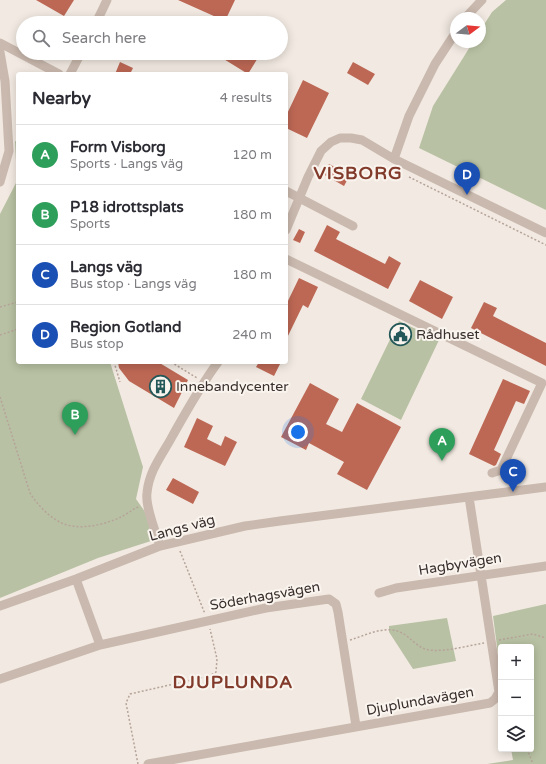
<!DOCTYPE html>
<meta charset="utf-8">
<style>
:root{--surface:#fff;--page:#f7f7f7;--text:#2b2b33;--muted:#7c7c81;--line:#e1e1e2;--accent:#d93025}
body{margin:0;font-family:"Varela Round",sans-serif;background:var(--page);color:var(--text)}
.controls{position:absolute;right:12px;bottom:12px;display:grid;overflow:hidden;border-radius:4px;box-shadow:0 2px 10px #0003}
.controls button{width:36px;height:36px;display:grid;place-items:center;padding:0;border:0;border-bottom:1px solid var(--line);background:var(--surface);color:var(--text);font:20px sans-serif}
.compass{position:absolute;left:450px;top:12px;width:36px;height:36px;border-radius:50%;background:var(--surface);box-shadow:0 2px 10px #0003;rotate:74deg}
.you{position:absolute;left:298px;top:432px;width:14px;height:14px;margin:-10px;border:3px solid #fff;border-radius:50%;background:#1a73e8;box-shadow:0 0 0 6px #1a73e833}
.badge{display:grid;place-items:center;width:26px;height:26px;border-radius:50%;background:var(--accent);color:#fff;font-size:13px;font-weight:700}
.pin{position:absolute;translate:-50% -33px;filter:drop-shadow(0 1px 2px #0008)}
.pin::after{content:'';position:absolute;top:21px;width:14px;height:12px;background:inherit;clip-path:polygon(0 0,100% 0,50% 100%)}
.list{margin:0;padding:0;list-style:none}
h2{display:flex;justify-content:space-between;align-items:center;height:52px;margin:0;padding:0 16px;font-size:17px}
h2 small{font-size:13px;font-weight:400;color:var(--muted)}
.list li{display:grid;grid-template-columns:26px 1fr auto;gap:12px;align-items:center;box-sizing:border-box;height:60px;padding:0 16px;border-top:1px solid var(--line)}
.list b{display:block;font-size:15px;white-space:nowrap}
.list p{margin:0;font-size:13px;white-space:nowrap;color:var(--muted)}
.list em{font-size:13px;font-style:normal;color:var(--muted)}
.icon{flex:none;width:22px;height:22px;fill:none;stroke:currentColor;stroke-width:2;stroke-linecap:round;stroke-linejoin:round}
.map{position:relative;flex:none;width:546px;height:764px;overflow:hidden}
.search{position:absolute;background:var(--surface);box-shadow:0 2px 10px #0003;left:16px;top:16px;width:272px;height:44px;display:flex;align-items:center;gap:10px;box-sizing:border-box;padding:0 14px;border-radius:22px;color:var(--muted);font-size:15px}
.panel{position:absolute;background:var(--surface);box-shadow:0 2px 10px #0003;left:16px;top:72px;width:272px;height:292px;border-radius:4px}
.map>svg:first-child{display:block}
.green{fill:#b8c1a3}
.building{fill:#bd6855}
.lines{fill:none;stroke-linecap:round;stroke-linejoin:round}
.path{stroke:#b6a399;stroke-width:1.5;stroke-dasharray:2 2;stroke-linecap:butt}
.minor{stroke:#cab9ae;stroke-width:9}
.labels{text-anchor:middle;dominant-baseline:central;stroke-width:4;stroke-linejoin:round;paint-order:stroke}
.poi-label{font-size:14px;fill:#392f2c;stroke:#faf4ef;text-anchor:start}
.street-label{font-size:14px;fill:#392f2c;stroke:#faf4ef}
.district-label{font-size:18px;font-weight:bold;letter-spacing:1px;fill:#823b2b;stroke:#faf4ef}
</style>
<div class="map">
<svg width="546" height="764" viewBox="0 0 546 764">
<rect width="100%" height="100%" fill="#f2eae2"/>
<path class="green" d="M506,0H546V210L419,148L433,106L473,42H480V31L492,12Z
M15,141L18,142V362H110L143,467L136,499L148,516L151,541L98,558L0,598V214L17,181Z
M399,321L439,340L401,420L361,399Z
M546,604V764H487L513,760L511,749H531V647H501V677L493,616Z
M447,618L456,661L413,669L389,632V626Z"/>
<path class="building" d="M36,0H74L64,16Z
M178,0H235L225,21Z
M214,53H254L259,56L248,74Z
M120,62L133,68L130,74H115Z
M353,62L375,74L368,85L347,73Z
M303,80L329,93L307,138L286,128V116Z
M329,164L350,175L344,186L323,174Z
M327,225L340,232L336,239L385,264L389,256L401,263L388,289L314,251Z
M299,229L305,232L300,243L293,240Z
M299,278L318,287L308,308L303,305L286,340V305Z
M420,280L453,297L442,319L409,301Z
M484,302L497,308L493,316L546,343V366L471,328Z
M118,362H158L188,380L174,408L129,381L119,368Z
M259,362H281L274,376L256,367Z
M503,379L530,391L524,404L516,401L494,450L501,454L496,465L494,466L469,454Z
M310,383L339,399L326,424L342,432L357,403L401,427L367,490L337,474L344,462L309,443L306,450L281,437Z
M197,418L213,426L207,439L221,446L225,436L237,442L225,466L184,447Z
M173,478L199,492L193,504L166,490Z"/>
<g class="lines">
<path class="path" d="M409,177L546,245
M0,307L18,302
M0,335L18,329
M114,362L120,382
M171,362L197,378
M0,397L30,493C37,504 47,515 58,521C75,532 104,525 121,517C127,514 133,509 140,506
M505,477L509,484
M180,551L205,614
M350,640C370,634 390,622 408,637C414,642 421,649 429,650C447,652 466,646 484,643
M499,640L533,634L546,638
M527,749L533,764
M138,764L126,703L130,694L209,676L216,672L217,659L210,629"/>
<path class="minor" d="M465,18L482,0
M96,23L107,0
M0,43L59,74
M0,52L5,81L9,151L0,182
M70,74L81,53
M394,159L409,116L435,64L456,32
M286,191L353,226
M286,230L308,177L321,151L331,142L340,138H351L362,140L394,159L546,233
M286,259L542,383L501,470L492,473
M160,546C156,532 145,507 147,493C149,470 163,454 173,435C187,410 201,385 218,362
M76,579L100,645
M379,593L396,588L546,566
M0,606L76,579L160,546L245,526L280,521L546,487
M0,679L100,645L266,608L329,599L336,604L338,612L356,726
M148,764L490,703L495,699L499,692L469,497"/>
</g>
<defs>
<symbol id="civic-ring" viewBox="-11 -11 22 22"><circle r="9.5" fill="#faf4ef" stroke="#245858" stroke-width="1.5"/><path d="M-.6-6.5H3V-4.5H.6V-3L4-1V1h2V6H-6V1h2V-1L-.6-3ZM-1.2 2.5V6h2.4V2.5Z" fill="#245858"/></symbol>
<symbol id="building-ring" viewBox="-11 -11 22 22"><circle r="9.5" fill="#faf4ef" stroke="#245858" stroke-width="1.5"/><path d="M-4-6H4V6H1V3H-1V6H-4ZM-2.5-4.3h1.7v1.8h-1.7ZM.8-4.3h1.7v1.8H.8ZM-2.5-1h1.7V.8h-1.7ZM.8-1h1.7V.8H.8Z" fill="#245858"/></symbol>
</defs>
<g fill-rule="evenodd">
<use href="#civic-ring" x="388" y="322" width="25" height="25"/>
<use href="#building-ring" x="148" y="374" width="25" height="25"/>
</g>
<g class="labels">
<g class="poi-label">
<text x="416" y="334">Rådhuset</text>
<text x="176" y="386">Innebandycenter</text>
</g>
<g class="street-label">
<text transform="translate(182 528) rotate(-15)">Langs väg</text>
<text transform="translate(460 564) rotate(-9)">Hagbyvägen</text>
<text transform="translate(265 596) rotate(-10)">Söderhagsvägen</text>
<text transform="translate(420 701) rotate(-10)">Djuplundavägen</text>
</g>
<g class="district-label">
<text x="358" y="173">VISBORG</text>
<text x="233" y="682">DJUPLUNDA</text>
</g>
</g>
</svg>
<div class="controls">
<button>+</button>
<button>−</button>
<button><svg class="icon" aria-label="layers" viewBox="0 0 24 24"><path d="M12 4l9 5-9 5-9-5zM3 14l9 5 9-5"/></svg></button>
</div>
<svg class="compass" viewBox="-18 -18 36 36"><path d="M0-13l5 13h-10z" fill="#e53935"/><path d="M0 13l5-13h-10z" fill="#7c7c81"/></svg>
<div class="you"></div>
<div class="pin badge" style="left:442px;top:461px;background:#2e9e5b">A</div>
<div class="pin badge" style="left:75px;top:435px;background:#2e9e5b">B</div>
<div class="pin badge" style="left:513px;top:492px;background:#1a4fb4">C</div>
<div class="pin badge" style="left:467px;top:195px;background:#1a4fb4">D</div>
<div class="search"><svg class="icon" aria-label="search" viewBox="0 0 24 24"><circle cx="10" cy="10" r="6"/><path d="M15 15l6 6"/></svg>Search here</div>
<section class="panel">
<h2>Nearby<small>4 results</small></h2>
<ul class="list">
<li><span class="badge" style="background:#2e9e5b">A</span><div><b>Form Visborg</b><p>Sports · Langs väg</p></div><em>120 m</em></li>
<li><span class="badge" style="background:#2e9e5b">B</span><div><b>P18 idrottsplats</b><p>Sports</p></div><em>180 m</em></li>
<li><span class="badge" style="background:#1a4fb4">C</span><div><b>Langs väg</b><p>Bus stop · Langs väg</p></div><em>180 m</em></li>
<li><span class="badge" style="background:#1a4fb4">D</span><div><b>Region Gotland</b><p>Bus stop</p></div><em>240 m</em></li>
</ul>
</section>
</div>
